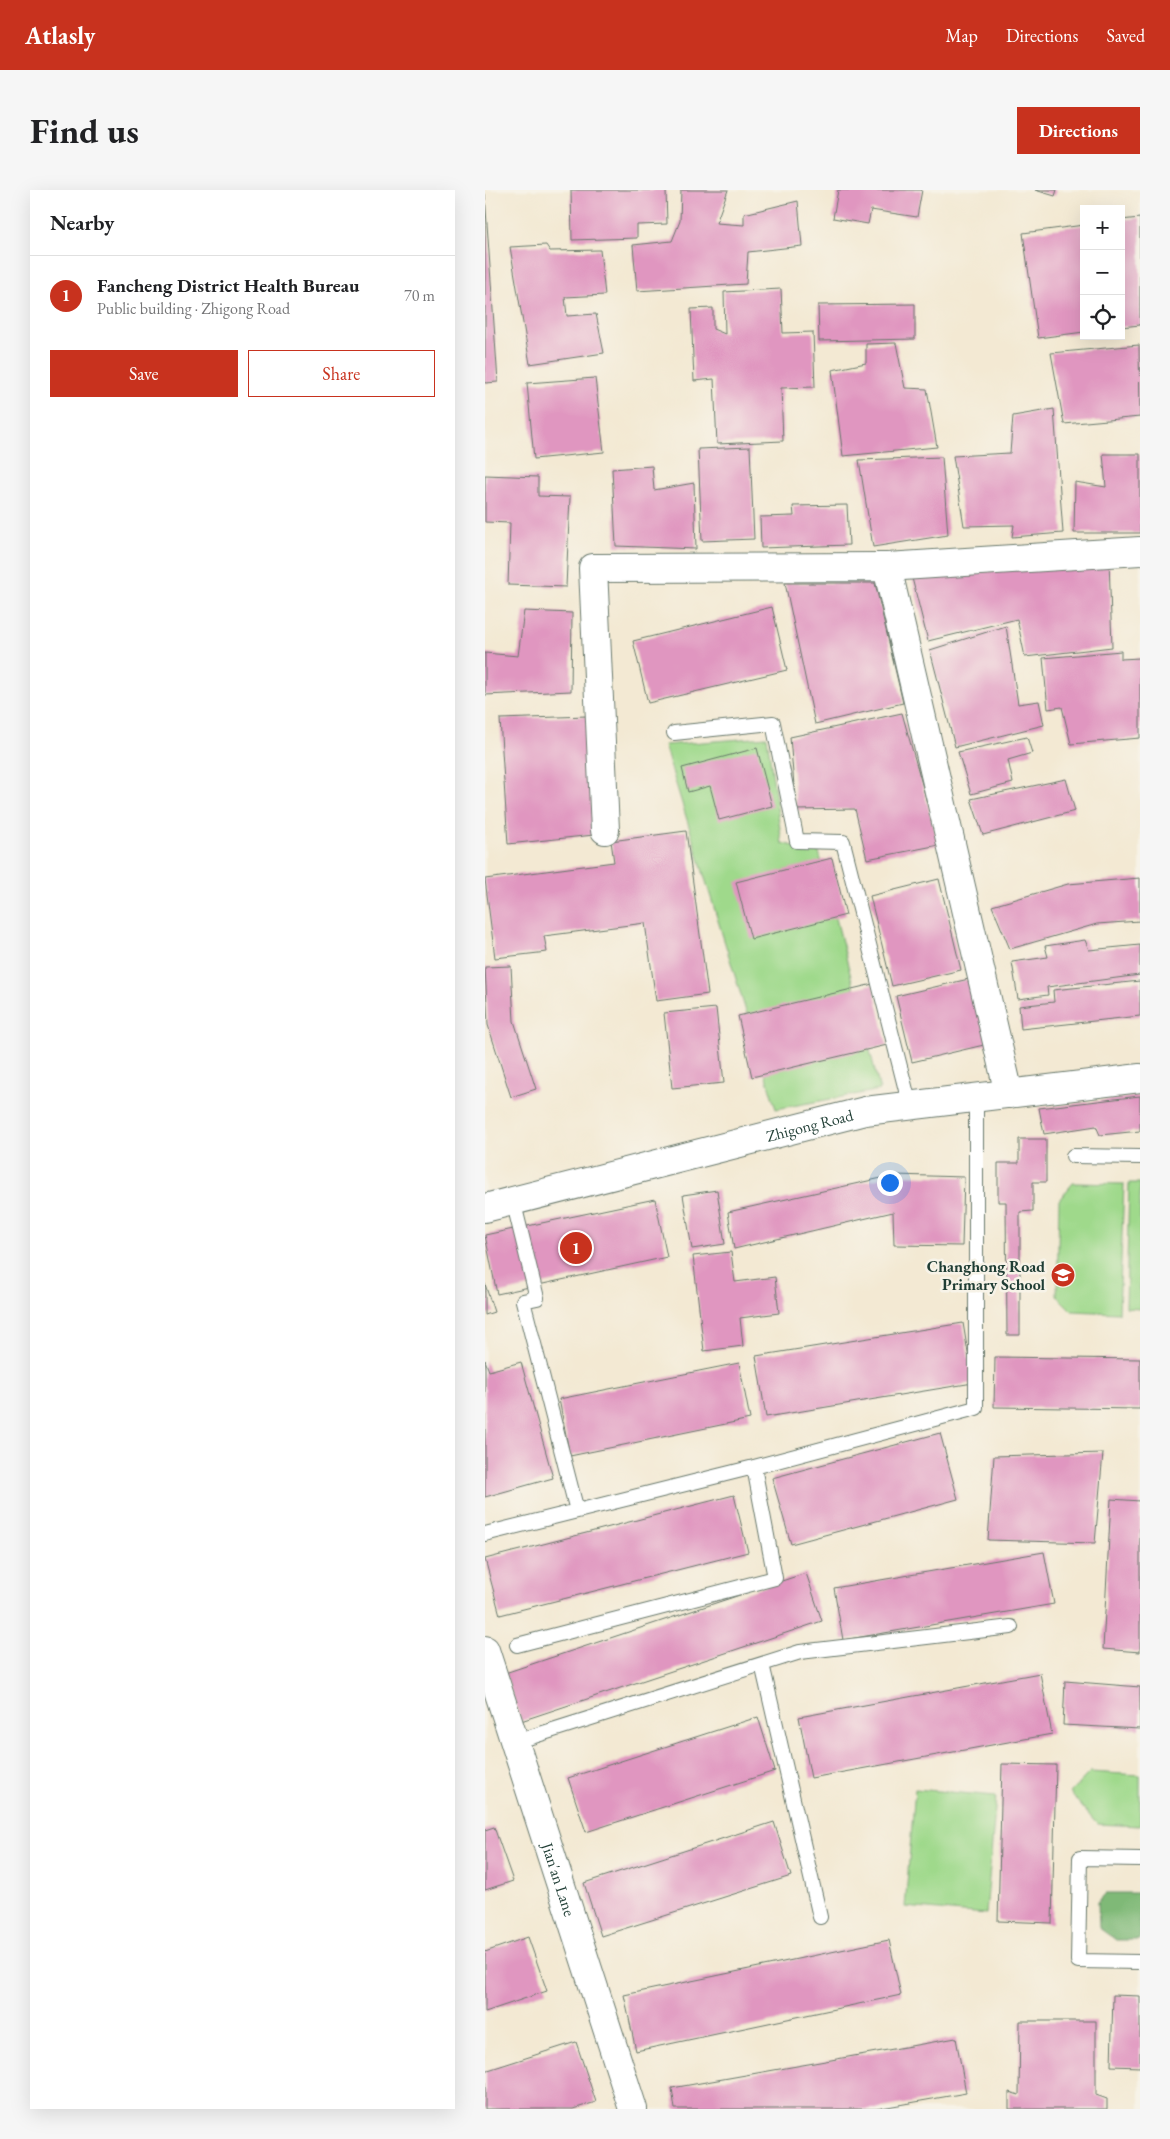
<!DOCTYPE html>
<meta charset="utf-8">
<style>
:root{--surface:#fff;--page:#f6f6f6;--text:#202124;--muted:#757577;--line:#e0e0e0;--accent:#c8321e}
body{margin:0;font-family:"EB Garamond",serif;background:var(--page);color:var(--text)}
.controls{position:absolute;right:15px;top:15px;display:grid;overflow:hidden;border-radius:0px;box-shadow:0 5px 20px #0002}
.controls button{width:45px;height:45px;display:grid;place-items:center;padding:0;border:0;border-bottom:1px solid var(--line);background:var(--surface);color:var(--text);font:25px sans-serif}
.you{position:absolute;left:404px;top:992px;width:18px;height:18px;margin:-12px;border:4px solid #fff;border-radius:50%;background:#1a73e8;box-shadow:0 0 0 8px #1a73e833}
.badge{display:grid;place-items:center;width:32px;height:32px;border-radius:50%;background:var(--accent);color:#fff;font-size:16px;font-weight:700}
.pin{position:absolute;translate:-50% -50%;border:2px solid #fff;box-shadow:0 1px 5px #0006}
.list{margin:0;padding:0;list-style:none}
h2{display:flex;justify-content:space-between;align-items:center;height:65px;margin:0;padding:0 20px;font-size:21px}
h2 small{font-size:16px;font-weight:400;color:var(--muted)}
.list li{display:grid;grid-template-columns:32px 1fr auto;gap:15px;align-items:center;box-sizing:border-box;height:80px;padding:0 20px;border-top:1px solid var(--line)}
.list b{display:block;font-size:19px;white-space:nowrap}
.list p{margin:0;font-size:16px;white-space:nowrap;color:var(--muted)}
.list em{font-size:16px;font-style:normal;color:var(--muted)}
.actions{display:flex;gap:10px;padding:15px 20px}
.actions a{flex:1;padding:11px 0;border:1px solid var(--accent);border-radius:0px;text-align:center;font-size:18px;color:var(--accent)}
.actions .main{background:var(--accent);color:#fff}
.icon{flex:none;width:28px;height:28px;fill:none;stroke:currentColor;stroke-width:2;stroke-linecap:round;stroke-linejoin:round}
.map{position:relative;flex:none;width:655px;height:1919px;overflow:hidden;border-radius:0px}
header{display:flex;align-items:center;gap:30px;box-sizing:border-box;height:70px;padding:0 25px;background:var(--accent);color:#fff}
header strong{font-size:24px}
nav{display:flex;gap:28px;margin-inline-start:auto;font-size:18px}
.intro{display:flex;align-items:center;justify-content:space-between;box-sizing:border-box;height:120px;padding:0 30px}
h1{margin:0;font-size:35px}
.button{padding:12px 22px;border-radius:0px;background:var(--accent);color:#fff;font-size:18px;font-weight:700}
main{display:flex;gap:30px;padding:0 30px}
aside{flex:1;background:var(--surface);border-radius:0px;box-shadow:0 5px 20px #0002}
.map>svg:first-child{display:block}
.green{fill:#9fd98b;stroke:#5f8b60}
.forest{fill:#7fb977;stroke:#4f7b56}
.building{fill:#e096c0}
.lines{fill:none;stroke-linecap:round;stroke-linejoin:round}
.service-casing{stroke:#69796c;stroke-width:16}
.minor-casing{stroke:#69796c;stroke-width:30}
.service{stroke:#fff;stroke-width:14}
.minor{stroke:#fff;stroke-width:28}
.labels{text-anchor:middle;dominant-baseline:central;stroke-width:5;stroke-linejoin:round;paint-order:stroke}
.street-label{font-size:16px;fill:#1f3d34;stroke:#f7f3e8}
.poi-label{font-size:16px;font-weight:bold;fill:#1f3d34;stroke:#f7f3e8;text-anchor:end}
</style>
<header>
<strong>Atlasly</strong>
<nav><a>Map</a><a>Directions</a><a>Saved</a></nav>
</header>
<div class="intro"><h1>Find us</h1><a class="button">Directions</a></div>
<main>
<aside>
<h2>Nearby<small></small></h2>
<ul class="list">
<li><span class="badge">1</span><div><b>Fancheng District Health Bureau</b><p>Public building · Zhigong Road</p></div><em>70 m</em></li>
</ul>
<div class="actions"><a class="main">Save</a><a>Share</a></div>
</aside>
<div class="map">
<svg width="655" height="1919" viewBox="0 0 655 1919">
<rect width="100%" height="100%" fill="#f7f3e8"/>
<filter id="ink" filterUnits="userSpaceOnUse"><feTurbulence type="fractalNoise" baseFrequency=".02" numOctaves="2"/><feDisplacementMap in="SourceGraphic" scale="10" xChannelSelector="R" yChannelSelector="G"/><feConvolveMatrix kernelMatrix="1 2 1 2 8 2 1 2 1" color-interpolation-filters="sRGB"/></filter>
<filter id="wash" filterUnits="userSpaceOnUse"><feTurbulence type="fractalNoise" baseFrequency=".0096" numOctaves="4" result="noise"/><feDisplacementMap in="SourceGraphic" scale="20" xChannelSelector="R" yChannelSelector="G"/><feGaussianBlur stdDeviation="1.12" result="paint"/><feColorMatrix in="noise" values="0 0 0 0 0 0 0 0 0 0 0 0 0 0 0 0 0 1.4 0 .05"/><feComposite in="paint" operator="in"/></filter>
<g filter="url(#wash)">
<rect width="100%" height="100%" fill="#f3e9d3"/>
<path class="green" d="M282,547L297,653L334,662L395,900L291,919L179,555Z
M588,993L639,994L634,1123L587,1121L572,1106L574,1010Z
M644,993H655V1119L641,1118Z
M605,1582L655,1585V1636L612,1634L585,1603Z
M430,1599L511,1606L501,1724L420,1717Z"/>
<path class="forest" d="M621,1703H655V1750H631L614,1738L613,1712Z"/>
<g id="blocks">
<path class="building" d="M86,0H181L182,34L152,35V48L87,50Z
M196,0H243L231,33L259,35V24L313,11L317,56L263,62L261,94L152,101L148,55L187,51L195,31Z
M353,0H437L432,27L386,20L383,34L348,28Z
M550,0H572L570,6Z
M0,5L13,192L0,193Z
M655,28V135L636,137V30Z
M599,35V142L553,148L538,43Z
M61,55L65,61L115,60L120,105L80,107L82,126L111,124L119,163L45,174L25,57Z
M296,99L298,143L328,142L330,197L296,198L298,251L232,254L229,189L209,191L206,119L228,118V139L240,144L239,102Z
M430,114V149L334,151L333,115Z
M411,153L420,198L442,199L452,257L358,266L347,180L381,173V154Z
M654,155L655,227L579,234L566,163Z
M110,188L119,262L49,269L42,193Z
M569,219L578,343L527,347L529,335L479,336L468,266L525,263L528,226Z
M265,257L269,349L217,351L213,259Z
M618,264H655V343H589L590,292L621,297Z
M457,267L463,345L388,357L374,270Z
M167,276L169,300L209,293L211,359L131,356L127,279Z
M0,285L53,287V306L85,307L81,397L23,395L25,333L0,332Z
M362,315L364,355L276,358L275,327L309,326L308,316Z
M624,370L627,457L540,467L532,429L443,451L427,388Z
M300,393H390L418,513L330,534Z
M287,417L302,480L163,513L148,451Z
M39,421L87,423L86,501L0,505V463L33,466Z
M521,436L533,514L554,511L559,535L470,557L445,460Z
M636,461V469L655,468V548L586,554L577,517L563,519L558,468Z
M417,523L454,655L382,669L370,619L311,620L305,547Z
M102,526L109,645L23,654L15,529Z
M542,547L547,563L523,570L528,593L486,604L473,562Z
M272,558L287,616L234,630L225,596L203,602L197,578Z
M581,589L590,621L498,645L486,609Z
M201,641L223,804L171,811L160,733L59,746L62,762L10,768L0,689L129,672L126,651Z
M347,668L361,725L266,749L251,692Z
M655,688V731L612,734L525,759L507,716L583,694Z
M454,689L476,780L407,796L385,706Z
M600,750L604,760L655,755V785L562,797L563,805L533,809L527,772L563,767L560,756Z
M26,776L29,831L51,899L26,907L3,835L0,777Z
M488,788L503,854L427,872L411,806Z
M655,791V826L536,839L534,816L569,812L568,800Z
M388,794L402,855L267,887L253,826Z
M231,818L239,893L187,898L179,823Z
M655,906V941L615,945L611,936L559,944L554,918Z
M534,949H561V992H548V1021L535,1022V1145H522L521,1012H513V973H534Z
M410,985L479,987L477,1056L409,1055L408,1022L249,1059L243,1022Z
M232,1000L240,1054L207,1059L198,1005Z
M170,1009L182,1067L12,1104L0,1045Z
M246,1062L250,1092L290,1087L294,1123L255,1128L258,1156L219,1161L208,1066Z
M0,1094L9,1122L0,1125Z
M478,1133L488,1193L281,1227L271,1166Z
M510,1167L655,1169V1219L509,1217Z
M0,1170L4,1181L36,1172L68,1288L0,1307Z
M254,1173L265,1229L85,1266L74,1209Z
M455,1243L473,1309L306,1354L287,1288Z
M618,1263L610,1353L503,1350L509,1266Z
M249,1305L263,1362L15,1425L0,1369Z
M626,1309L655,1311V1462L618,1459Z
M559,1362L569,1414L358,1450L349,1398Z
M321,1383L337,1431L36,1531L20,1483Z
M555,1483L567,1544L326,1588L314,1527Z
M580,1491L655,1497V1539L578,1535Z
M273,1527L290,1581L101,1642L83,1588Z
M517,1574L571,1575L567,1733L513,1731Z
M289,1632L306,1686L116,1746L99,1693Z
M9,1637L28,1691L0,1700V1640Z
M43,1747L62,1801L0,1822V1762Z
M404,1750L416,1805L151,1861L139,1805Z
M628,1805L655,1806V1877L626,1876Z
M535,1831H611V1905L622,1909V1919H524V1902L534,1905Z
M471,1848L481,1903L391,1919H190L187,1898Z
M91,1852L111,1912L88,1919H0V1881Z"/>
</g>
</g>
<g filter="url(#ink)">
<use href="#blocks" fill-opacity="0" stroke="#69796c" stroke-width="1"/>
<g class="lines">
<defs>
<path id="service" d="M189,543L288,533L312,651L358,652L425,916
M588,966L655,967
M28,1010L52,1108L38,1111L92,1321
M0,1344L269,1277L491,1218V908
M32,1455L290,1388L269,1277
M277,1474L335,1727
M30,1552L315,1462L526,1437
M655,1669L595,1668L593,1771L655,1772"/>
<g id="minor">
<path d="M402,377L655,361"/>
<path d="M120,640L108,378L402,377L524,904"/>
<path id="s1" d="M0,1018L380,921L655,888"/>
<path id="s2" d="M0,1460L148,1919"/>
</g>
</defs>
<use href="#service" class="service-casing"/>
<use href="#minor" class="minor-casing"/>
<use href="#service" class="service"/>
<use href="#minor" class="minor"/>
</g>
</g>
<defs>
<symbol id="university-disc" viewBox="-11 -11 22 22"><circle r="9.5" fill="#c8321e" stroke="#f7f3e8"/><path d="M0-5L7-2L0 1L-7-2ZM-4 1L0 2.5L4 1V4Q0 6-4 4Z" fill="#fff"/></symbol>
</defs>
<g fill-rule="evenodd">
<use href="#university-disc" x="564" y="1071" width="28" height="28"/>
</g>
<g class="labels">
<g class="street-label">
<text stroke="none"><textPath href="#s1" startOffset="335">Zhigong Road</textPath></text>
<text stroke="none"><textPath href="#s2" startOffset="241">Jian'an Lane</textPath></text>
</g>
<g class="poi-label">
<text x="560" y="1076">Changhong Road<tspan x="560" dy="18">Primary School</tspan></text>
</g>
</g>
</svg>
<div class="controls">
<button>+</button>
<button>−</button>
<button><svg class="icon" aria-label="locate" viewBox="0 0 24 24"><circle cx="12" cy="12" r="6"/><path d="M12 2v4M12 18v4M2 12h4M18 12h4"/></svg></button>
</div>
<div class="you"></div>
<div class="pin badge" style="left:91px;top:1058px">1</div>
</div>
</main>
